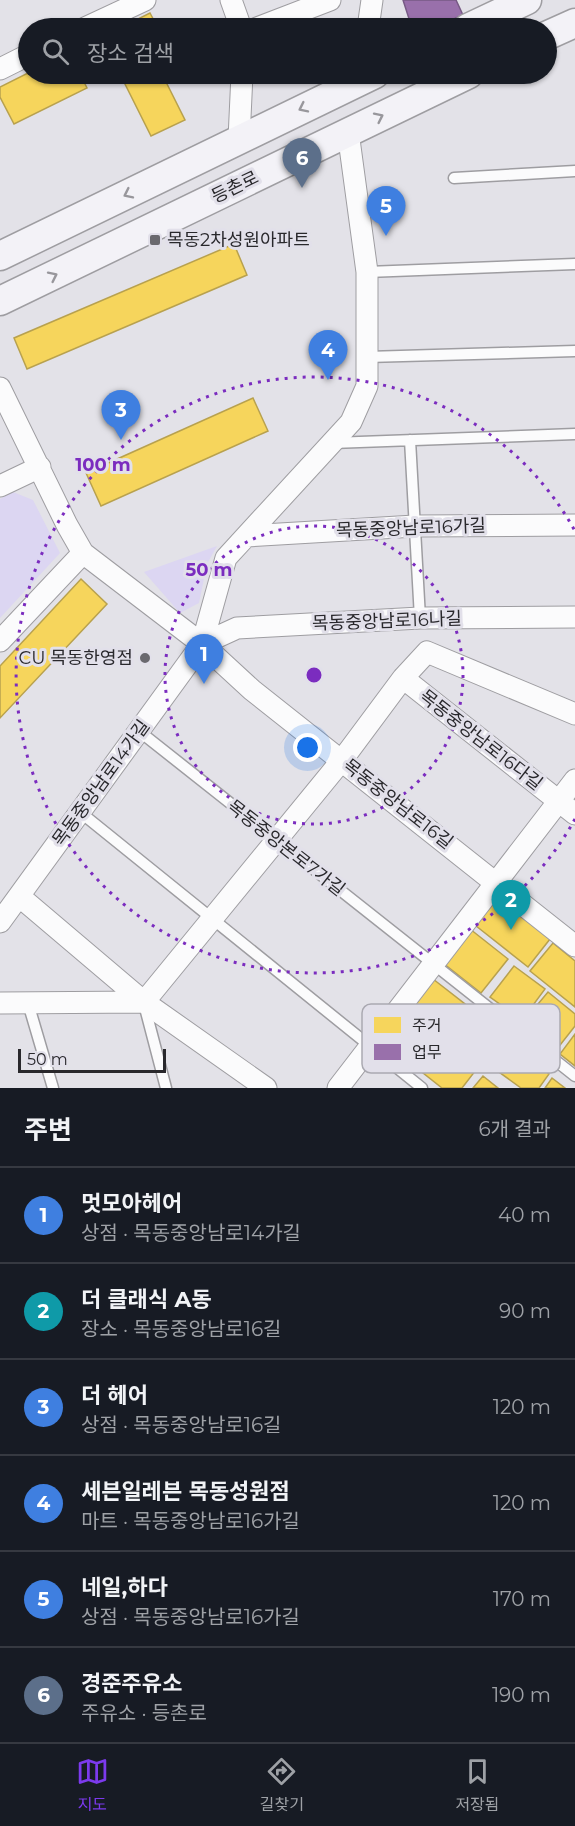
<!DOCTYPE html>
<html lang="ko">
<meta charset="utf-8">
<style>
:root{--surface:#171b24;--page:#242831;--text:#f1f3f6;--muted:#9ea1a6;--line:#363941;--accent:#7c3aed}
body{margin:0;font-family:Montserrat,"Noto Sans KR",sans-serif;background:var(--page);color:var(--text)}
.scale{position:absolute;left:18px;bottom:15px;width:148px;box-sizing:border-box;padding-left:6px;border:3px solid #29282c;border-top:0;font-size:16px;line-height:21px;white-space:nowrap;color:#29282c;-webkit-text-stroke:4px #e2e0ea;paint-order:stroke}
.you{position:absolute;left:308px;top:748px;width:21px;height:21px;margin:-15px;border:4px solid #fff;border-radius:50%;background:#1a73e8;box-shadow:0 0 0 9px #1a73e833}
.badge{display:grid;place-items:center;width:39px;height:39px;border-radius:50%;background:var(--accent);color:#fff;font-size:20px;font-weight:700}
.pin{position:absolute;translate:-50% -50px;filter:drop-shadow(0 2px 3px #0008)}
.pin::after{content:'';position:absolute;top:32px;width:21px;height:18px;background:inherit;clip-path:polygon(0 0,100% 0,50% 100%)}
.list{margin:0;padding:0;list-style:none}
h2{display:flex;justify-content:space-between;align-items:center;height:78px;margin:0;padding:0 24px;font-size:26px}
h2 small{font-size:20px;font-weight:400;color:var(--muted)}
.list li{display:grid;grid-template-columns:39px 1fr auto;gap:18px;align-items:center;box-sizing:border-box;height:96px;padding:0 24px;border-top:2px solid var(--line)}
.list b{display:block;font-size:22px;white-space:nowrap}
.list p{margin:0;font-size:20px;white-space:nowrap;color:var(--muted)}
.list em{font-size:20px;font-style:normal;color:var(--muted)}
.icon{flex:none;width:33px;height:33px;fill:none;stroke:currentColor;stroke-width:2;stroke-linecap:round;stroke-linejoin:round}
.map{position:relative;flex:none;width:575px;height:1088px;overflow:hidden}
.search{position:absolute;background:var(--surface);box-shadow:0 2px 4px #0004;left:18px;right:18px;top:18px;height:66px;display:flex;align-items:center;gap:15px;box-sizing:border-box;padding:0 21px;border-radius:33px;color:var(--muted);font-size:22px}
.sheet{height:654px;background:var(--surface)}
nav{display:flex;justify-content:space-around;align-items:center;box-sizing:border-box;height:84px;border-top:2px solid var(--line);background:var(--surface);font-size:16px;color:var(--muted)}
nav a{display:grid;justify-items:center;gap:3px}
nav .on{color:var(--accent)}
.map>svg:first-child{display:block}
.green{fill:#dcd6f2}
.homes{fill:#f6d55c;stroke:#b8a14e;stroke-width:1.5}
.offices{fill:#9970ab;stroke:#775a85;stroke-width:1.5}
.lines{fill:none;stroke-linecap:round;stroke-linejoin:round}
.lane-casing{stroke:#9e9da1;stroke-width:13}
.street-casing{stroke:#9e9da1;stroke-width:23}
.secondary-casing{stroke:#9e9da1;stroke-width:31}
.lane{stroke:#fbfbfc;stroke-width:10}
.street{stroke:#fbfbfc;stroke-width:21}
.secondary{stroke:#f3f2f7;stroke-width:28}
.oneway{stroke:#98979c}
.ring{fill:none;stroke:#7b2cbf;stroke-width:3;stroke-dasharray:3 6}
.poi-dot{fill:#6a696e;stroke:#e2e0ea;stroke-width:2}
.labels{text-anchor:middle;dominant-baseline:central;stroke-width:6;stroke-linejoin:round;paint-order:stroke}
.street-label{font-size:18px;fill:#29282c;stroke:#e2e0ea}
.poi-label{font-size:18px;fill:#29282c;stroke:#e2e0ea;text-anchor:start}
.key{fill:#e2e0ea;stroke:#aaa9b1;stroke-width:1.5}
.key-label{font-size:16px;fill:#29282c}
.centre{fill:#7b2cbf;stroke:#e2e0ea;stroke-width:3}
.ring-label{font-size:18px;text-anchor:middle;font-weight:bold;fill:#7b2cbf;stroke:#e2e0ea;stroke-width:6;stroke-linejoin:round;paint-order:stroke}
</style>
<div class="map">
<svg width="575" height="1088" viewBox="0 0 575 1088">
<rect width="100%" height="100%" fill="#e3e2e8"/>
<path class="green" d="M13,492L33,500L60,553L0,618V499Z
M217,546L207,564L199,603L180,613L144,572Z"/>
<path class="homes" d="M150,13L158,28H120Z
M28,73L80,74L87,88L14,124L0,97V87Z
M124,74H162L185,120L151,136L123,80L127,78Z
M234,244L247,275L27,369L14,338Z
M253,398L268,431L101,506L86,473Z
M81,579L107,604L0,718V666Z
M495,892L550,939L528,967L471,922Z
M470,929L508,959L481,993L443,963Z
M553,943L575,961V1007L530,971Z
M514,966L545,989L522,1020L490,997Z
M433,979L465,1004L437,1040L476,1070L462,1088H442L384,1042Z
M548,992L575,1014V1026L557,1049L523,1022Z
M575,1034V1066L560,1054Z
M511,1042L549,1074L539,1088H521L492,1067Z
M483,1076L498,1088H473Z
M552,1078L565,1088H545Z"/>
<path class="offices" d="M403,0H456L463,15L433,28H412Z"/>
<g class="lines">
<defs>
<path id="lane" d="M454,178L575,171
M367,272L575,264
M367,357L575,351
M410,440L420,618
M332,443L575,434
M139,731L575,1076
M80,812L422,1088
M28,1003L53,1088
M144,1004L166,1088"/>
<path id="street" d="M231,0L241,28
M85,28L145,0
M257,28L330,0
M368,28L372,0
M0,69L28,55
M239,139L242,74
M0,388L67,525L83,553L202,644L252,690L575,946
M0,486L40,467
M247,536L415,526L575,525
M0,641L83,553
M202,644L237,628L420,618L575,617
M403,678L427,652L575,714
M19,896L144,1002L266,1088
M0,922L202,644L226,558L351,422L367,386V272L348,132
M0,1003L144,1002L342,760L403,678L575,814
M338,1088L575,780"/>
<path id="secondary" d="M468,28L527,0
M546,36L575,23
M0,256L375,74
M0,301L469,74"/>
</defs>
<use href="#lane" class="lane-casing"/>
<use href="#street" class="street-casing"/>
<use href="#secondary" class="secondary-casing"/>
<use href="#lane" class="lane"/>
<use href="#street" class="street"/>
<use href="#secondary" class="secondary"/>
</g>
<defs><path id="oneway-chevron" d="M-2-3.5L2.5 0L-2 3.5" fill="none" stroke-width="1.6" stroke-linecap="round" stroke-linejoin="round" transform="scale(1.5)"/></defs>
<g class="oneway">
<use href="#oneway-chevron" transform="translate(303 108) rotate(154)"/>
<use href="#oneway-chevron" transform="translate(379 117) rotate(-26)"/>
<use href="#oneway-chevron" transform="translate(128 194) rotate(154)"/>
<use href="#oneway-chevron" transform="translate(53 276) rotate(-26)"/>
</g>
<g class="ring">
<circle cx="314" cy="675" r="149"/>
<path d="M575 819A298 298 0 1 1 575 531"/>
</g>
<g class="poi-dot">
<rect x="149" y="234" width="12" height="12" rx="3"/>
<circle cx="145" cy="658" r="6"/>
</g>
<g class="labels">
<g class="street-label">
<text transform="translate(235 187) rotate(-26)">등촌로</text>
<text transform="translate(411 528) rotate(-2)">목동중앙남로16가길</text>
<text transform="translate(387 621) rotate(-2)">목동중앙남로16나길</text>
<text transform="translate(481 740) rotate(38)">목동중앙남로16다길</text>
<text transform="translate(101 783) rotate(-54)">목동중앙남로14가길</text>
<text transform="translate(398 804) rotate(38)">목동중앙남로16길</text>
<text transform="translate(286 848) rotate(38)">목동중앙본로7가길</text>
</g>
<g class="poi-label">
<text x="167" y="240">목동2차성원아파트</text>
<text x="133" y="658" text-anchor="end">CU 목동한영점</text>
</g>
</g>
<rect x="362" y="1004" width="198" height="69" rx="9" class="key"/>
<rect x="374" y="1017" width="27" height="16" fill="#f6d55c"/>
<rect x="374" y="1044" width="27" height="16" fill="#9970ab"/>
<g class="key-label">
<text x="412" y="1031">주거</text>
<text x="412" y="1058">업무</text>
</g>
<circle cx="314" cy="675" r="9" class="centre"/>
<g class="ring-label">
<text x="103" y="471">100 m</text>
<text x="209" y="576">50 m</text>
</g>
</svg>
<div class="scale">50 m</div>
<div class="you"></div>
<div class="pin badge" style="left:204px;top:684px;background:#3f7fe0">1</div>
<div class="pin badge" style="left:511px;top:930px;background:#0f9aa8">2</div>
<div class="pin badge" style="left:121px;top:440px;background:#3f7fe0">3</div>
<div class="pin badge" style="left:328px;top:380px;background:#3f7fe0">4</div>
<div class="pin badge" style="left:386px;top:236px;background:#3f7fe0">5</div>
<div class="pin badge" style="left:302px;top:188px;background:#5c6f8a">6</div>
<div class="search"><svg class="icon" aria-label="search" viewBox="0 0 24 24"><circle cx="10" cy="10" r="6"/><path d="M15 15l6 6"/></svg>장소 검색</div>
</div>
<section class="sheet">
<h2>주변<small>6개 결과</small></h2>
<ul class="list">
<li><span class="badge" style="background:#3f7fe0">1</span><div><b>멋모아헤어</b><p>상점 · 목동중앙남로14가길</p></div><em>40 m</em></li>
<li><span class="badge" style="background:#0f9aa8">2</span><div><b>더 클래식 A동</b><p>장소 · 목동중앙남로16길</p></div><em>90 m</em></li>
<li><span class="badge" style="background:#3f7fe0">3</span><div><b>더 헤어</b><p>상점 · 목동중앙남로16길</p></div><em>120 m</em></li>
<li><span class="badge" style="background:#3f7fe0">4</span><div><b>세븐일레븐 목동성원점</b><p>마트 · 목동중앙남로16가길</p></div><em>120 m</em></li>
<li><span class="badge" style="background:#3f7fe0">5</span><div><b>네일,하다</b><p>상점 · 목동중앙남로16가길</p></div><em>170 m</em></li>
<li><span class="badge" style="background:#5c6f8a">6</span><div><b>경준주유소</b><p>주유소 · 등촌로</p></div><em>190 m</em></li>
</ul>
</section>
<nav>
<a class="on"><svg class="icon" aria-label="map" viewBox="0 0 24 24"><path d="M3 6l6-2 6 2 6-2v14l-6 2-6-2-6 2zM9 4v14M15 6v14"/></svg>지도</a>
<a><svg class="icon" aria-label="directions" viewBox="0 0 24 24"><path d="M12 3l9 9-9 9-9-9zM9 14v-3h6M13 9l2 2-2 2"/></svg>길찾기</a>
<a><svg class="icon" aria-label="saved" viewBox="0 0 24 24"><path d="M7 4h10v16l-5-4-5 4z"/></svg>저장됨</a>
</nav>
